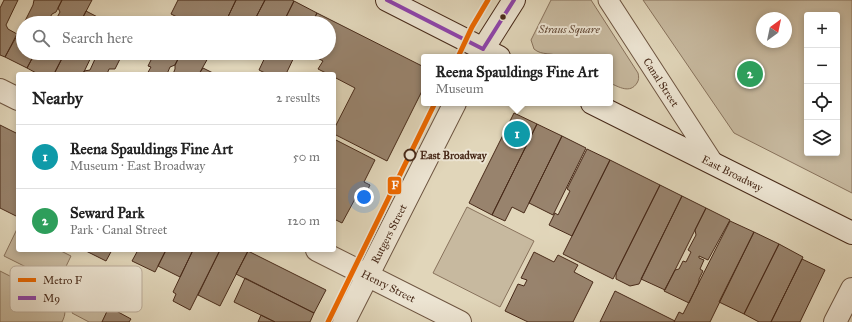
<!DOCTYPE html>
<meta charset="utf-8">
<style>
:root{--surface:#fff;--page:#f6f6f6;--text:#222;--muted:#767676;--line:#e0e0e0;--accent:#db2777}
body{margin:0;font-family:"IM FELL Great Primer",serif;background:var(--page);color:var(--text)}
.controls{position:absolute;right:12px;top:12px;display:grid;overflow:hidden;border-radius:4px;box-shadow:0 2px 6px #0003}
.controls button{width:36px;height:36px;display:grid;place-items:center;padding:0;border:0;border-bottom:1px solid var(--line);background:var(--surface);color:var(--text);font:20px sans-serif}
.compass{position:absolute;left:756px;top:12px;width:36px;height:36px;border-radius:50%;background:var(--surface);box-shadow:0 2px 6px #0003;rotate:33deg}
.you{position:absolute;left:364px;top:197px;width:14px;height:14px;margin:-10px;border:3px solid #fff;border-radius:50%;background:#1a73e8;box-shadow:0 0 0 6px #1a73e833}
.badge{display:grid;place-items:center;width:26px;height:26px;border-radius:50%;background:var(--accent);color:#fff;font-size:13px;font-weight:700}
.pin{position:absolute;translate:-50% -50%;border:2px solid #fff;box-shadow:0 1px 4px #0006}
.popup{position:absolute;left:421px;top:54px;width:192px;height:52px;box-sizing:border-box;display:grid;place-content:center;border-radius:4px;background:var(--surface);filter:drop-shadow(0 1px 3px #0005);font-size:13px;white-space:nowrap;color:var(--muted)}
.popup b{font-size:15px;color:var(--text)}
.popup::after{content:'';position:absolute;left:50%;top:100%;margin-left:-8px;border:8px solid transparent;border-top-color:var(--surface)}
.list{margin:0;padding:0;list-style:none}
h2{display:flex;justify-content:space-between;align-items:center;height:52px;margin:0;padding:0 16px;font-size:17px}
h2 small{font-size:13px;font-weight:400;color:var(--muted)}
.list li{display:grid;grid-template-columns:26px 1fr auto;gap:12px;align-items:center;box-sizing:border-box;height:64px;padding:0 16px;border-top:1px solid var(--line)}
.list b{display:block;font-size:15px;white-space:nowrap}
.list p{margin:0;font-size:13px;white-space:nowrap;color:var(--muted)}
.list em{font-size:13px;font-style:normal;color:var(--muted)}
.icon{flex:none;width:22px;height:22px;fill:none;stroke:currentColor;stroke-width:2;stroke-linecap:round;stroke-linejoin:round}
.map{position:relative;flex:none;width:852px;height:322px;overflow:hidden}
.search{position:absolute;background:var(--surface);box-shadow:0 2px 6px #0003;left:16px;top:16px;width:320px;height:44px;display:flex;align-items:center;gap:10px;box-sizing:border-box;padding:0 14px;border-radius:22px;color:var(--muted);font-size:15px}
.panel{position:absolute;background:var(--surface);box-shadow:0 2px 6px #0003;left:16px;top:72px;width:320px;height:180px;border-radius:4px}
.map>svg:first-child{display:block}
.green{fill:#c7b99f;stroke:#88725c;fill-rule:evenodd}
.building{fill:#98836d;stroke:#482a19}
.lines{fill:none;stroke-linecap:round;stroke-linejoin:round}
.pedestrian-casing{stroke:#6e5541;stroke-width:21}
.minor-casing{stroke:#6e5541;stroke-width:24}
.secondary-casing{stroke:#482a19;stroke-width:24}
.pedestrian{stroke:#ece4d2;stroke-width:19}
.minor{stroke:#ece4d2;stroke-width:22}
.secondary{stroke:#ece4d2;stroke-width:22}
.bus-1-casing{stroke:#ece4d2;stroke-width:7}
.bus-1{stroke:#8e44ad;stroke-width:4}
.metro-1-casing{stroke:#ece4d2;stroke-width:8}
.metro-1{stroke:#eb6800;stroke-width:5}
.bus-dot{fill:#482a19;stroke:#ece4d2;stroke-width:1.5}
.stop-dot{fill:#ece4d2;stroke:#482a19;stroke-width:2}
.labels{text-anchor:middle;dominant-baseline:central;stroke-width:4;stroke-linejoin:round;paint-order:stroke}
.park-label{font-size:11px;font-style:italic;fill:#614734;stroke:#ece4d2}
.street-label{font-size:11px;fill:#482a19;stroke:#ece4d2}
.stop-label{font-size:11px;font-weight:bold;fill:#482a19;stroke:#ece4d2;text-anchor:start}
.key{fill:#ece4d2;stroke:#bbac9a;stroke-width:1}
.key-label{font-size:11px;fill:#482a19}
.line-badge{stroke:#ece4d2;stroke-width:1.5}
.badge-label{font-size:11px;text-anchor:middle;font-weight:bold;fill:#fff}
</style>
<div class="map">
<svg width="852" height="322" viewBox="0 0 852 322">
<rect width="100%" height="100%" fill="#e1d6ba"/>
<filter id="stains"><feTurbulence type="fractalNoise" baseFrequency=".005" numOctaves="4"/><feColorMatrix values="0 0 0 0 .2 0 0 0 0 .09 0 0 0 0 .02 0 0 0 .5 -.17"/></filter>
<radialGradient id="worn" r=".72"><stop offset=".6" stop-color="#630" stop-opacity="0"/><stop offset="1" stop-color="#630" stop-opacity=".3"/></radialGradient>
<path class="green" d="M551,0H591L638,73C639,77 639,80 637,83C630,94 619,87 610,83V57H561C552,52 542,56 534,49L531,40Z
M643,0H852V193L734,133ZM807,15H837V153H807ZM762,18H786V42H762Z
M467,207L534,241L500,307L433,273Z
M17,229H18V250H59L71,256L58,283L4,256Z
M0,271L61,302C66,309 66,314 62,322H0Z
M81,294L109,308L102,322H89L72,313Z"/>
<path class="building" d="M4,0H18L6,25L8,29L17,34L5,57L0,55V8Z
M34,0H62L56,12L52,14L47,23H24L33,5Z
M62,0H92L82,19L77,21L76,23H54L60,12L58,8Z
M178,0H236L225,23H184L185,21L171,14Z
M236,0H265L253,23H225Z
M265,0H292L294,1L283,23H253Z
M294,1L317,13L312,23H283Z
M86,11L109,23H80Z
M317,13L424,67V87L387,161L334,134V129L355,88L334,77V74H328L318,69L323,61L308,53H329V23H312Z
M23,25V53H35L27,68L5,57Z
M35,53H61V60L54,74H38L27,68Z
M65,53H93L83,74H54Z
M93,53H123L115,69H109L107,74H83L84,71L90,70L95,59L93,54Z
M151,53H181L175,65L170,67L167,74H147L151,67L148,66L152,58Z
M181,53H198L208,58L199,74H173L175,69V65Z
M224,53H238L235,59Z
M253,53H267L264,59Z
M267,53H296L286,74H267L259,70Z
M203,68L215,74H199Z
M514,113L537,124L492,215L469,203Z
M537,124L562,136L524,213L512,207L505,221L492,215Z
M0,125L18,134V217L0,208Z
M562,136L586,148L553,215L529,203Z
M334,139L375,160L364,182L370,185L362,202L355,199L342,223L334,219Z
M587,149L610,160L572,236L549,225L555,213L558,215L570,191L567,189Z
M610,160L660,185L613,279L563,254Z
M660,185L682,196L639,284L630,286L616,279V273Z
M682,196L706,208L665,290L641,279Z
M706,208L730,220L708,260L699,256V258L704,260L700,269L703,271L699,279V282L689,303L664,291L675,270L679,269L683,261L686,262L691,252L688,250L696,235L695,230Z
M730,221L754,232L710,322H674L679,312L683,314Z
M754,232L779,244L744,314L719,302Z
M779,244L803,257L771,322H759L744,314Z
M84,250H112L106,261Z
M138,250H166L155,272L132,261Z
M166,250H193L180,277L158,266Z
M193,250H220L190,310L173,301L176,294L173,292Z
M220,250L248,251L220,306L198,295Z
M248,251L326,290L314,313L236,274Z
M534,252L554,262L558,255L578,265L574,272L593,282L573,322H528L505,311L518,284L524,286L527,280L521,278Z
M802,259L825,270L800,322H771Z
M245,278L314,313L310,322H275L234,302Z
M615,291L675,321L674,322H600Z
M109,307L131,319L129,322H102Z
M261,315L275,322H258Z"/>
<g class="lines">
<defs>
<g id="pedestrian">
<path id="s1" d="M608,0L715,165"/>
</g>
<g id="minor">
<path d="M0,90L18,99"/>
<path id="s2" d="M317,250L460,322"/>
<path id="s3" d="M344,322L455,103"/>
<path d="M835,322L852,289"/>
</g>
<g id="secondary">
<path d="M387,0L499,57"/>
<path d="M483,49L514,0"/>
<path id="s4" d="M592,103L852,233"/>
</g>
</defs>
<use href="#pedestrian" class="pedestrian-casing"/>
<use href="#minor" class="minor-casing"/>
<use href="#secondary" class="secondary-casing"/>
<use href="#pedestrian" class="pedestrian"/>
<use href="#minor" class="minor"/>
<use href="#secondary" class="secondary"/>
<defs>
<path id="bus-1" d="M387,0L483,49
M483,49L514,0"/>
</defs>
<use href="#bus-1" class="bus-1-casing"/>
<use href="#bus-1" class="bus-1"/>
<defs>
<path id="metro-1" d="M458,57L472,27L488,0
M328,322L435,103"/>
</defs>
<use href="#metro-1" class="metro-1-casing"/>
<use href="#metro-1" class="metro-1"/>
</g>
<circle class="bus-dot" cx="503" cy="17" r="3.5"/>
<circle class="stop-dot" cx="410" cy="155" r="5.5"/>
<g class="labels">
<g class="park-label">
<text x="569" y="29">Straus Square</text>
</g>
<g class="street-label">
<text stroke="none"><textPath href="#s1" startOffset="98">Canal Street</textPath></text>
<text stroke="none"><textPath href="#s4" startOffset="157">East Broadway</textPath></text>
<text stroke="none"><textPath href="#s3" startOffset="99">Rutgers Street</textPath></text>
<text stroke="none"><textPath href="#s2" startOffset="80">Henry Street</textPath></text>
</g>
<g class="stop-label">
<text x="420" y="155">East Broadway</text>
</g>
</g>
<rect x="10" y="266" width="132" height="46" rx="6" class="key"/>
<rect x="18" y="278" width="18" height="4" fill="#eb6800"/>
<rect x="18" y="296" width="18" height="4" fill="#8e44ad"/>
<g class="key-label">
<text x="43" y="284">Metro F</text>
<text x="43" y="302">M9</text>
</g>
<rect class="line-badge" x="387" y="176" width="15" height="19" rx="4" fill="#eb6800"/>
<g class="badge-label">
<text x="395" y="189">F</text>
</g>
<rect width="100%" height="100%" filter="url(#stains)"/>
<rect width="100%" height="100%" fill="url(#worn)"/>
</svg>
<div class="controls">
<button>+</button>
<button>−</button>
<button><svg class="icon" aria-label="locate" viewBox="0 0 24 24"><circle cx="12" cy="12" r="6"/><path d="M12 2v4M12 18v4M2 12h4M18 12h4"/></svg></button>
<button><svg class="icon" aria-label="layers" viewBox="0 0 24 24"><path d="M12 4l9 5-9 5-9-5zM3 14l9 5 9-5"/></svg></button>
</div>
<svg class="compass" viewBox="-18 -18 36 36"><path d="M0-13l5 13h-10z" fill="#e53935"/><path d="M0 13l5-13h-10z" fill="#767676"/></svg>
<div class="you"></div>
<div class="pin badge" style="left:517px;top:134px;background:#0f9aa8">1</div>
<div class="popup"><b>Reena Spauldings Fine Art</b>Museum</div>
<div class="pin badge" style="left:750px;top:74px;background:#2e9e5b">2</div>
<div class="search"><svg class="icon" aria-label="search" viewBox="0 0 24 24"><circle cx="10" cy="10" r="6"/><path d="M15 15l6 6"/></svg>Search here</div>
<section class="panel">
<h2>Nearby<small>2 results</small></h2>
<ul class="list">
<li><span class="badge" style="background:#0f9aa8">1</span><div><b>Reena Spauldings Fine Art</b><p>Museum · East Broadway</p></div><em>50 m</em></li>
<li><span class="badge" style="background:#2e9e5b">2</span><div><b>Seward Park</b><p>Park · Canal Street</p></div><em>120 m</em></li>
</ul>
</section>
</div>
